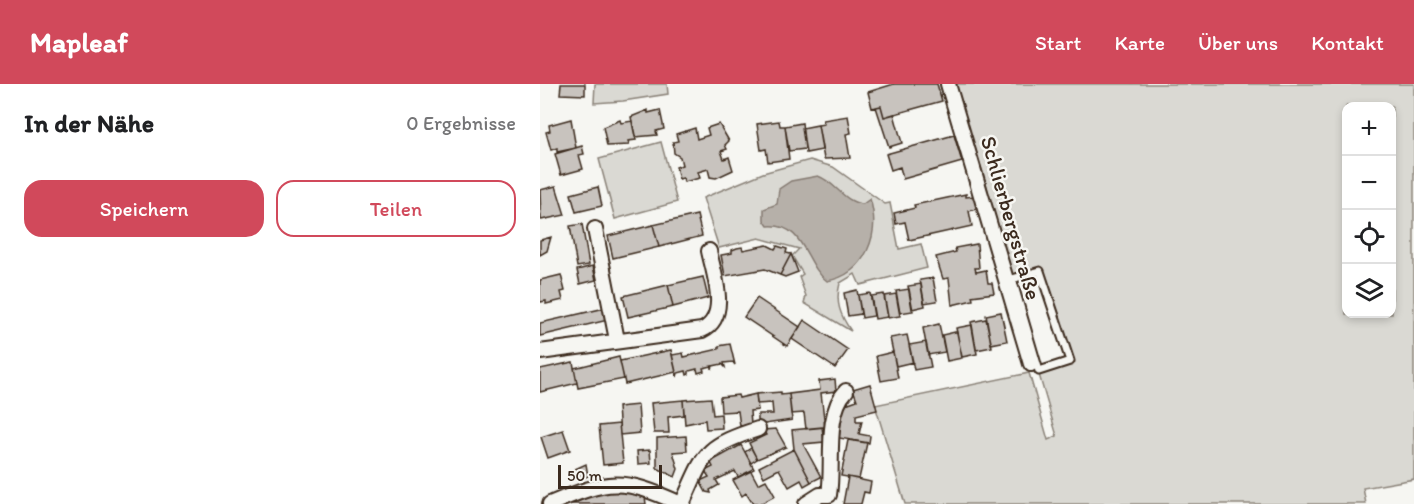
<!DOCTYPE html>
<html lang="de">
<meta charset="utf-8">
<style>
:root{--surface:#fff;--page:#f2f2f2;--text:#202124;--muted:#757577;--line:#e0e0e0;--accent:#d1495b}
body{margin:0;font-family:Itim,sans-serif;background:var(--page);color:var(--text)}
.controls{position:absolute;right:18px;top:18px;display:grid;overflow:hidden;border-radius:12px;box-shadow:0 3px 9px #0003}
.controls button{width:54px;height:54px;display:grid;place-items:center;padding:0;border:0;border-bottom:2px solid var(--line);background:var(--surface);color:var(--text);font:30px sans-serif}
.scale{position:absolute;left:18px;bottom:15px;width:104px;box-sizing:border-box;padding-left:6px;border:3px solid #3b2a1e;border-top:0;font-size:16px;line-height:21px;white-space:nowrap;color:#3b2a1e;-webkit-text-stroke:4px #f6f6f2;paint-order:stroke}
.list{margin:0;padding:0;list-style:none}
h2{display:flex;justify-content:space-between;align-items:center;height:78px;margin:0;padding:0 24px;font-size:26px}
h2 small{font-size:20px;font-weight:400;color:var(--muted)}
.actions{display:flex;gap:12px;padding:18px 24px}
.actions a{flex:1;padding:14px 0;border:2px solid var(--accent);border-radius:18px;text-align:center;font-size:21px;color:var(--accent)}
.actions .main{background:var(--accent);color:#fff}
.icon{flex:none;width:33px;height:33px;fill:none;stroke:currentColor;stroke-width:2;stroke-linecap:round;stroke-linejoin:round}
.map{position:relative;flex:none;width:874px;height:420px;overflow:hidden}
header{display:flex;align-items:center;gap:36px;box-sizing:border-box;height:84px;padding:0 30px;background:var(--accent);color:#fff}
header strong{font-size:28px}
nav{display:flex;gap:33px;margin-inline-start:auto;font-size:21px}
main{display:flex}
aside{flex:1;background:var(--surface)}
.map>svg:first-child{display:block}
.green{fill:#dad9d3;stroke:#8a8278;stroke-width:1.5;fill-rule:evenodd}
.water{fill:#b6b0a9;stroke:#857a71;stroke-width:1.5}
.building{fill:#c8c3be;stroke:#3b2a1e;stroke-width:1.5}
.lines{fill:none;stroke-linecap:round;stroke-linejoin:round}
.lane-casing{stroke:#3b2a1e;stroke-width:11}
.street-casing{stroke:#3b2a1e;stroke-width:18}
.lane{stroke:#f6f6f2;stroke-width:7}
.street{stroke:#f6f6f2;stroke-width:14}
.labels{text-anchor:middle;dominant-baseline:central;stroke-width:5;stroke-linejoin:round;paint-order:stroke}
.street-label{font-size:22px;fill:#3b2a1e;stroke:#f6f6f2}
</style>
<header>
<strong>Mapleaf</strong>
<nav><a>Start</a><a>Karte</a><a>Über uns</a><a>Kontakt</a></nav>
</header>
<main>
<aside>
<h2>In der Nähe<small>0 Ergebnisse</small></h2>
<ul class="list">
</ul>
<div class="actions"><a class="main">Speichern</a><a>Teilen</a></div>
</aside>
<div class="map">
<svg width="874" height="420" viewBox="0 0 874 420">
<rect width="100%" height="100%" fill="#f6f6f2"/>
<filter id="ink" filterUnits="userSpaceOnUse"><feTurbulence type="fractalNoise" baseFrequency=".0167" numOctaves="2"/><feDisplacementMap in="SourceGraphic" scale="12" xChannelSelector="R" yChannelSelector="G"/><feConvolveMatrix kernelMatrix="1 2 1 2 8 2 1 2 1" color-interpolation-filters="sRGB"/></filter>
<g filter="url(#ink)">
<path class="green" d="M55,0H127L128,10L83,17L54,19Z
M414,0H874V395L823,404L826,420H365L335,321L489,289L508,356L517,352L498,287L529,278L499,185L472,192L468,187L445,95ZM806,22H852V230H806Z
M121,58L137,118L75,135L59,75Z
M270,76L293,83L345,120L350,119L359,165L381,160L387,184L320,201L315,190L300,199C295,218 300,231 311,247L264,219L266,212L259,193L263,190L252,172L259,165L219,154L179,164L163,114L223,89Z"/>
<path class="water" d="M278,92C297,99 303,118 323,120L330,115C341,150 326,190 287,197C265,181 265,139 228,142L224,136V125L237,120L239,105L251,97Z"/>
<path class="building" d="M21,0H45V11L20,10Z
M354,0H397L402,17L344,33L341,22L332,24L328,8Z
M341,22L344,33L354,30L362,59L349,63L336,23Z
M108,26V29L120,26L124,45L116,47L117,51L95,53L91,33Z
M308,32L311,49L306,50L310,74L284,75L278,41L284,40L283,36Z
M31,35L36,64L17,68V64L11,66L6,48L10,47L9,41Z
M80,36L81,39L92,37L96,56L88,57L89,61L67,62L63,43Z
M239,37L240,42H245L249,75L228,78L226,65L221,66L217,40Z
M262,39L265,65L249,67L245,42Z
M179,40L189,57L185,61L187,65L181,67L184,75L189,73L193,86L176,94L170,93L168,85L158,88L160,94L144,98L143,94L139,95L136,83L142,81L140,73L134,69L133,58L138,57L136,50L155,44L157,55L169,51L167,44Z
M278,41L282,66L266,69L262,44Z
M414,51L422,78L363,95L360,83L351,86L346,70Z
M42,62L44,70L39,71L43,85L21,91L15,70Z
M16,102L25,131L1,136L0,106Z
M58,103L62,122L36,128L31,110Z
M426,110V113L435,112L438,125L429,127L432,142L369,156L365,138L356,140L354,129L375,124L374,121Z
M157,131L162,152L119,163L113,141Z
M42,140L49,181L37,183L30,142Z
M113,141L119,163L73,174L68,152Z
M11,153L7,167L0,171V156Z
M437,160L439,184H435L436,188L446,186L448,199H452L454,209L432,212L433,216L412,221L409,194L403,195L396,173L416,168L415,164Z
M227,161L235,165L237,162L247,165L246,169L251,170L240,191L225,185L185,192L181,171L192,169V166L197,164L202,163L203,166Z
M251,170L258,188L245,193L240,191Z
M53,182L56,196L40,200L37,186Z
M21,191L25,207L21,208L23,216L6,220V217L0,218V196Z
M163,193L168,214L133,223L128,201Z
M393,194L397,217L384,219L380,196Z
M381,200L385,222L372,225L368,202Z
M128,201L133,223L88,233L83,212Z
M369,205L373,227L360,229L356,207Z
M317,206L321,230L308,232L304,209Z
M330,209L334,232L322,234L318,211Z
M344,210L348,233L335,235L331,212Z
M356,210L360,232L348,234L344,212Z
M217,214L260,243L247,262L204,233Z
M65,224L68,236L0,252V239Z
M461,228L467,257L451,260L446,231Z
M446,235L452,263L436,266L431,238Z
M264,236L308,266L295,284L252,255Z
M399,240L405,268L388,271L383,244Z
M432,241L437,270L422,273L416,244Z
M415,248H417L422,274L407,277L402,251Z
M367,251L373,278L356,282L350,254Z
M386,258L391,283L374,286L369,261Z
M190,260L195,281L193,278L184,279L185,283L182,280L173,282L172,285V282L163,284L164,287L158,289L157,285L149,287V290L147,291L146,287L138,289L137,293L132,271L143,269L144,273L179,265V262Z
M131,266L136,288L85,300L80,277Z
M353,268L358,294L341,297L336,272Z
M79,273L84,295L38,304L34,284Z
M33,278L37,299L0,308V285Z
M295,295L296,307L281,309L285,343L266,345L264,329L251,330L249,310L280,306L279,297Z
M330,300L337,326L316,331V337H322L319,350L330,352L329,359L299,354L303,321L317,316L313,305Z
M241,308V311L249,310L252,336L218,341V330H233L232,319L217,320L216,310Z
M216,310L218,326L210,327L211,341L200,342L198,327L181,328L180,313L198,311L199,314Z
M171,314L173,331L181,330L182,344L166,345L165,336L145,340L143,316Z
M143,316L144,331L128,333L129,349H114L111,319Z
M98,321L100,349L80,351L78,323Z
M79,340L83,379L63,381L59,342Z
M282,343L284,358L263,360L281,393L271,398L254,365L252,346Z
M236,345L246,363L217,375L209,359L226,351L223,346Z
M23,346L30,366L8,374L1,353Z
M146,352L147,367L133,368L138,385L135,393L117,384V354Z
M308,356L327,359L319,395L301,392Z
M201,361L214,385L198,393L195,387L176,396L179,401L170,406L171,409L166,408L160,397L169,393L165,387L173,383L169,375L172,377Z
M211,364L217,375L211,379L205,368Z
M254,365L271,398L264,402L261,396L249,403L239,385L224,393L219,383Z
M110,366L111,379L98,380L97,367Z
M46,380L48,392L37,396L33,386Z
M211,387L218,400L226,396L235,412L220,420H213L206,409L202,412L193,396Z
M308,393L331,398L329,409L324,408L321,420H303Z
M88,406L105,413L106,420H32L57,409Z"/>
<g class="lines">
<defs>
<path id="lane" d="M500,187L530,277L499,287L472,195Z"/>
<path id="street" d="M408,0L491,280
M55,145L77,256
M0,268L162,246C190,233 174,191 169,167
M10,420C69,395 82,393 141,420
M142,420C165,370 162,363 218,345
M266,420L280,411H289C294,381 284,330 306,307"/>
</defs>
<use href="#lane" class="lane-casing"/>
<use href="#street" class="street-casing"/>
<use href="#lane" class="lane"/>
<use href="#street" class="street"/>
</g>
</g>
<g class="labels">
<g class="street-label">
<text transform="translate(471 134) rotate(74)">Schlierbergstraße</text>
</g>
</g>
</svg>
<div class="controls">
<button>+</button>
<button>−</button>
<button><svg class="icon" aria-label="locate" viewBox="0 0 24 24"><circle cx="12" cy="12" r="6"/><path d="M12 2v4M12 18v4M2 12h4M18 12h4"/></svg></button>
<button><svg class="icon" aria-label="layers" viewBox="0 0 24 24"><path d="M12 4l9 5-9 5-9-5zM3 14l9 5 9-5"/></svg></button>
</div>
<div class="scale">50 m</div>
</div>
</main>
